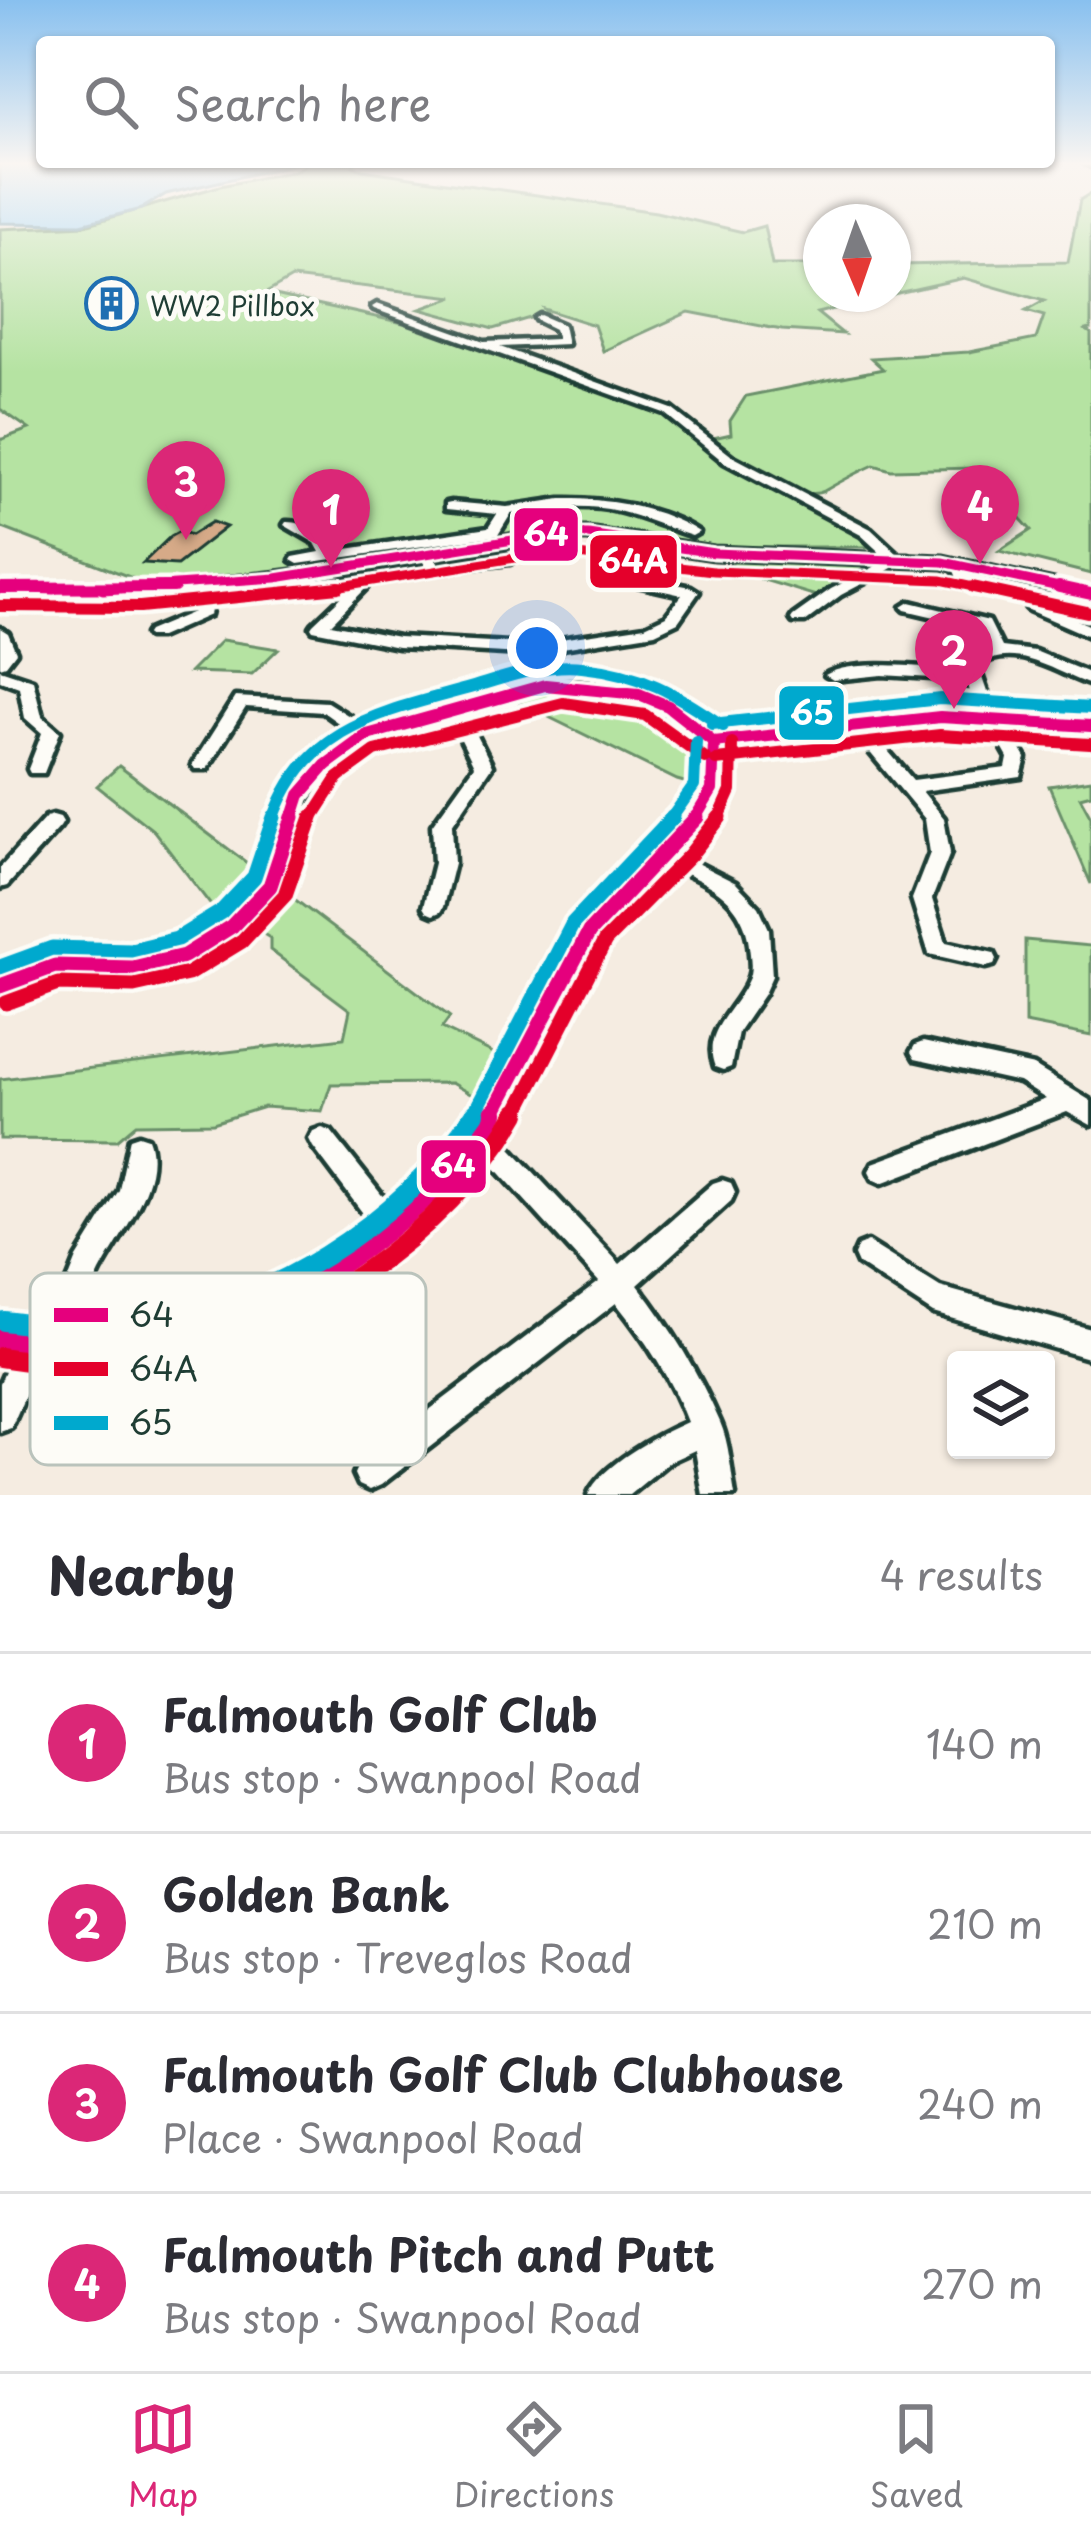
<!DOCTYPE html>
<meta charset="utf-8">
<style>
:root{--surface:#fff;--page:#f7f7f7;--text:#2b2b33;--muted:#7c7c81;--line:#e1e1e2;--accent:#db2777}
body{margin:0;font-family:"Playpen Sans",sans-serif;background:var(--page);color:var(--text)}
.controls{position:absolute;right:36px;bottom:36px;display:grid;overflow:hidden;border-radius:12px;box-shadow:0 3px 9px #0004}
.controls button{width:108px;height:108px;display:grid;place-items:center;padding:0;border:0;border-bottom:3px solid var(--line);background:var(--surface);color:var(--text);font:60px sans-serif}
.compass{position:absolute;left:803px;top:204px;width:108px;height:108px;border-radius:50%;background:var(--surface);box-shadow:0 3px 9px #0004;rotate:178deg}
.you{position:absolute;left:537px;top:648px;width:42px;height:42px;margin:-30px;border:9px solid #fff;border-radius:50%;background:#1a73e8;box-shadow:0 0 0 18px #1a73e833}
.badge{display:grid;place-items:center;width:78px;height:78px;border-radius:50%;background:var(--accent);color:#fff;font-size:39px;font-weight:700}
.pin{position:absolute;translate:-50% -99px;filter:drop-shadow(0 3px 6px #0008)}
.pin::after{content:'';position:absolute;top:63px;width:42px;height:36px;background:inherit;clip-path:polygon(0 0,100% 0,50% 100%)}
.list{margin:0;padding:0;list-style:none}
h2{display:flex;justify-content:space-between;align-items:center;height:156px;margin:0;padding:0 48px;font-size:51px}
h2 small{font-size:39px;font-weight:400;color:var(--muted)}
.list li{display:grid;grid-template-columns:78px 1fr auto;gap:36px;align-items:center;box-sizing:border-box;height:180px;padding:0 48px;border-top:3px solid var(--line)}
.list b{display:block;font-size:45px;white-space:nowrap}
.list p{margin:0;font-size:39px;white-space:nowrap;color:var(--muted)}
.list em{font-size:39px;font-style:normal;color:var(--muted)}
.icon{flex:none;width:66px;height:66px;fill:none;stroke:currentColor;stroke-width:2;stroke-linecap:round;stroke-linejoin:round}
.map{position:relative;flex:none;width:1091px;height:1495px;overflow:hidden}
.search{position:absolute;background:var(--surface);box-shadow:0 3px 9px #0004;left:36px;right:36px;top:36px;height:132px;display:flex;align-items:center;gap:30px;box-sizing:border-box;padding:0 42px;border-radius:12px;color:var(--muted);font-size:45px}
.sheet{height:876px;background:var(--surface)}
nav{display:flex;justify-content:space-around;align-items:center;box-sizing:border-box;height:168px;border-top:3px solid var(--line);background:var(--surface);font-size:33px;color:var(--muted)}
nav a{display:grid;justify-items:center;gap:6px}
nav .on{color:var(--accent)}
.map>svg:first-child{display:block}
.green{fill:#b5e3a2;stroke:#6a906b;stroke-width:3}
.water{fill:#99d3f9;stroke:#6897aa;stroke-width:3}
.building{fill:#d6aa88;stroke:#1f3d34;stroke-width:3}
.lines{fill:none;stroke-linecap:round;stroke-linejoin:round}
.minor-casing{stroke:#1f3d34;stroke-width:9}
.tertiary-casing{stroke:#1f3d34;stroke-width:9}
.minor{fill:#fdfcf7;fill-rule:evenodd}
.tertiary{fill:#fdfcf7;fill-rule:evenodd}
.bus-1-far3-casing{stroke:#fdfcf7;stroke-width:15}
.bus-1-far2-casing{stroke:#fdfcf7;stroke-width:21}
.bus-1-far1-casing{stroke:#fdfcf7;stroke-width:24}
.bus-1-casing{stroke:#fdfcf7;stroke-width:28}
.bus-2-far3-casing{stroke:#fdfcf7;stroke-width:15}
.bus-2-far2-casing{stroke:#fdfcf7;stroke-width:21}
.bus-2-far1-casing{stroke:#fdfcf7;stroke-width:24}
.bus-2-casing{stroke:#fdfcf7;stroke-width:28}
.bus-3-far2-casing{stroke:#fdfcf7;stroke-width:21}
.bus-3-far1-casing{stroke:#fdfcf7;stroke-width:24}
.bus-3-casing{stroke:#fdfcf7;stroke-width:28}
.bus-1-far3{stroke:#e5007d;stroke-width:9}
.bus-1-far2{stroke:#e5007d;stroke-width:12}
.bus-1-far1{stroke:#e5007d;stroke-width:15}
.bus-1{stroke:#e5007d;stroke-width:20}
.bus-2-far3{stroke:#e4002b;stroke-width:9}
.bus-2-far2{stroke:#e4002b;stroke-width:12}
.bus-2-far1{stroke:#e4002b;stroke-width:15}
.bus-2{stroke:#e4002b;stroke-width:20}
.bus-3-far2{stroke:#00a9ce;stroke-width:12}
.bus-3-far1{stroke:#00a9ce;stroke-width:15}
.bus-3{stroke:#00a9ce;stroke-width:20}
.labels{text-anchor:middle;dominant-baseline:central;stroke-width:10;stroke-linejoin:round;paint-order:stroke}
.far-poi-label{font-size:27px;fill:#1f3d34;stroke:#fdfcf7;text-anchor:start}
.key{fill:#fdfcf7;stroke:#bac3bc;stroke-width:3}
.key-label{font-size:33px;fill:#1f3d34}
.line-badge{stroke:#fdfcf7;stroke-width:4.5}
.badge-label{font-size:33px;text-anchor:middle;font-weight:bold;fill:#fff}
</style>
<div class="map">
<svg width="1091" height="1495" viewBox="0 0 1091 1495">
<rect width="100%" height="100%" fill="#f5ece1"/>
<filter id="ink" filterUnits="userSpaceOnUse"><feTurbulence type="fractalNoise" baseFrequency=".00833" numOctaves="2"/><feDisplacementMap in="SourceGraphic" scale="24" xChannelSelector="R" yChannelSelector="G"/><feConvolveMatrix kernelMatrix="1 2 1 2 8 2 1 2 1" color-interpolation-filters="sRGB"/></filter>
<g filter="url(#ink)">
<path class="green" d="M308,163H356L353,166L362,170L656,212L743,232L764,226L772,265H821V294H893L817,313L843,334L782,330L689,312L603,351L594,325L544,309L547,313L493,329L420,309L454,297L292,278L266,293L431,329L663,413L723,460L861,533L875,547H720L628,531L558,528L353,563L153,586L0,527V440L29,429L0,409V229L85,225L220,186L295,171Z
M1091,193V329L1086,330L1091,333V574L999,551L1031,530L974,468L891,470L874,465C856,473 838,483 824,491C798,505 724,456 704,440L731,434L730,421L746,396L883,369L871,358L969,352L1036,339L1044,316L1026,311L1044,301L964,278L893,294V265L1068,262L1080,200Z
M733,558L867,562L865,570L816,596L731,570Z
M222,640L278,649L252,674L190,672Z
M575,684L653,700L705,737L712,790L677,780L506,696Z
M119,766L450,1017L442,1028L520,1066L497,1109L451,1083L331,1084L322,1111L264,1107L213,1123L136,1124L117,1140L0,1139V1079L344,1038L350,1010L270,950V938L255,929L224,935L213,923L216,912L154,831L97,786Z
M1091,780V794L1080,797L1091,817V884L1049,786Z
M1025,940L1091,946V1036L1025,1023Z"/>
<path class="water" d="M0,163H300L166,194L141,209L81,224L0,223Z"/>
<path class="building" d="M212,522L226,527L177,565L143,563L171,536L180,531L191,535Z"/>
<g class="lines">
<defs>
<path id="minor" d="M377,304L484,342L557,339L554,329L536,320L535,318L540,315L563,325L567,344L500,347L672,409L732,456L871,529L899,555H909L911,558L841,595L805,622H793L791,619L793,616L831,589L888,560L861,535L724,462L664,413L374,309L372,307Z
M561,499C606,498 661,507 699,532L692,536C667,528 643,517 618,511C582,503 546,508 511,514L498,535L493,536L298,564L291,560L293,557L320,552L315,543L284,525L286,522C305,521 324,535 333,551L488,528L497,514L446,509V503L451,502L507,507Z
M426,552L431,553L438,563L510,555L517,559L510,563L434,572L429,571L419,556Z
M959,562L964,563L969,574L1091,606V616L958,580L952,566Z
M602,569L691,587L699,592L678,622L655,633L538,652L551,680C595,679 642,682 680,706C693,715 704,727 717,736L940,712L978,714L966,680L882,675L833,680L825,675C853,658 928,668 962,670L963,662L987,650L977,627L905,610L902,607L910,602L989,621L1002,647L1035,651L1091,674V685C1055,673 1015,641 978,666L995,715L1091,721V731L940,722L870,730L913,780L1006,768L1008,758L999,742L1008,736L1014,738L1026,758L1021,777L922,791L944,818L950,853L932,899L946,942L994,953L997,959L994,965L986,967L929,954L912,899L930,853L925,819L853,732L723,747C721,804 716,812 675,852L736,883L759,907L769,929L772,976L764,994L738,1032L731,1067L723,1070L715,1067C701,1032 734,1011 747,982C752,973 751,964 750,954C747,898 709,884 664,864C640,888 613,911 595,941C557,1002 535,1072 497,1133L620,1264L713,1183L722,1180L731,1183L735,1192L731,1201L638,1285C671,1327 699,1374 720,1422C729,1442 731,1472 735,1495H703L695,1450L669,1462L629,1495H588C601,1465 657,1435 687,1422C671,1378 645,1339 616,1303L381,1485L370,1490L359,1485L354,1474L359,1463L599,1282L482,1153C456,1187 423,1216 389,1243C289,1322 170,1379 40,1362L11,1428L0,1432V1383L12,1356L0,1354V1324L47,1333L77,1258L119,1190L130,1138L139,1135L148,1138C165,1180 119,1236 100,1272C90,1292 83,1314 75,1335C187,1341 284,1290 371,1224L313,1147L309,1139L313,1131L322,1128L331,1131L392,1208L452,1152L474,1125L503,1077L550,981L581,926L605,898L693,810L703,790L705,744L662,710L630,697L600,692L546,690L466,713L492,766L452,825L454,863L443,907L440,912L433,915L426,912L423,907L434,863L432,825L474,766L450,717L373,739L332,769L309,797L277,891L240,932L192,962L133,977L56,975L0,995V977L55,957L133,959L178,949L224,920L261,883L293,791L320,761L355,735L323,712L246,707L207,769H195L192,765L235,697L327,702L370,729L535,682L522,654L398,647L313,630L311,627L313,624L355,584H365L367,587L331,624L398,637L528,644L645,626L666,616L682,595L597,576V570Z
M209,583L216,587L210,615L160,637H148L146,634L148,631L198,610L202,587Z
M1034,602L1091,626V637L1029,610L1026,607Z
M0,628L8,633L16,652L6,665L0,667Z
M0,669L33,680L42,716L60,732L44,773H30L28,769L42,733L25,718L19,687L0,680Z
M53,815L60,817L63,822L60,827L7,886L0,888V868L46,817Z
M923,1042L1034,1066L1091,1101V1125L1067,1112L882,1183L873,1179L869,1171L873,1163L1046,1099L1019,1082L915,1059L911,1052L915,1045Z
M868,1242L940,1287L1091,1329V1359L933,1313L858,1264L854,1255L858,1246Z"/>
<path id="tertiary" d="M1085,163H1091V166Z
M550,529H588L714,548L943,557L1091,589V599L943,567L714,558L588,539H550L345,574L207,593L69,598L0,593V583C193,596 362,561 550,529Z"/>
</defs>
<use href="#minor" class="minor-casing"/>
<use href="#tertiary" class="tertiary-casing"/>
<use href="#minor" class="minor"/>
<use href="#tertiary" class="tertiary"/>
<defs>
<path id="bus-1-far3" d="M0,588L54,590
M103,590L276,578L550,534H588L714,553L943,562L1073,590"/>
<path id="bus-1-far2" d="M1059,587L1091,594
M0,588L174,587
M714,742L940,717L1091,726
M292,820L300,795L326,765L367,735L545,685L639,694L668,706L714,742
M694,820L712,790L714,742"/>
<path id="bus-1-far1" d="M0,986L55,966L133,968L184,956L232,926L270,886L293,817
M492,1116L589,932L697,817"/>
<path id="bus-1" d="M0,1339C66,1348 134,1355 199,1335C297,1305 446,1204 494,1113"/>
<path id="bus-2-far3" d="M317,590L552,552L713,571L941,580L987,590"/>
<path id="bus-2-far2" d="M973,587L1087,612
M0,606L140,607L339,587
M716,760L940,735L1090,744
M311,820L338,778L375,751L563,703L645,715L705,758
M718,820L731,791L732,743"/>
<path id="bus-2-far1" d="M6,1003L58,984L134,986L188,974L242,941L285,895L312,817
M515,1116L605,941L690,855L720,817"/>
<path id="bus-2" d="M0,1357C52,1365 103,1370 155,1361C293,1338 447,1235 517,1113"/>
<path id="bus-3-far2" d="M712,724L940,699L1091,708
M273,820C305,726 380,713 466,689C504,678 542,663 582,667C642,673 675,693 723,726
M670,820L694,786L696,741"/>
<path id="bus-3-far1" d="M0,967L52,948L131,950L177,939L221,912L254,877L274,817
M473,1116L573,923L673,817"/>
<path id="bus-3" d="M4,1321C47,1327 89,1331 132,1326C265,1311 401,1224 475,1113"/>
</defs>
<use href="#bus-1-far3" class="bus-1-far3-casing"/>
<use href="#bus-1-far2" class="bus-1-far2-casing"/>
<use href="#bus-1-far1" class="bus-1-far1-casing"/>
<use href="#bus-1" class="bus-1-casing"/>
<use href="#bus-2-far3" class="bus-2-far3-casing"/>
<use href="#bus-2-far2" class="bus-2-far2-casing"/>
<use href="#bus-2-far1" class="bus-2-far1-casing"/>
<use href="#bus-2" class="bus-2-casing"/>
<use href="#bus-3-far2" class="bus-3-far2-casing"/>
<use href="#bus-3-far1" class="bus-3-far1-casing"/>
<use href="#bus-3" class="bus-3-casing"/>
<use href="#bus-1-far3" class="bus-1-far3"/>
<use href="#bus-1-far2" class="bus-1-far2"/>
<use href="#bus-1-far1" class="bus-1-far1"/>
<use href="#bus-1" class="bus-1"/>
<use href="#bus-2-far3" class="bus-2-far3"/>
<use href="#bus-2-far2" class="bus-2-far2"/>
<use href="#bus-2-far1" class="bus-2-far1"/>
<use href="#bus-2" class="bus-2"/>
<use href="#bus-3-far2" class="bus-3-far2"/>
<use href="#bus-3-far1" class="bus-3-far1"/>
<use href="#bus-3" class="bus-3"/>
</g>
</g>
<linearGradient id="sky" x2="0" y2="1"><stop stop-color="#88c0ef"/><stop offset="0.44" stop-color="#faf6f2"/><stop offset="1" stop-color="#faf6f2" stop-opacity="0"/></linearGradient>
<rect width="1091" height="372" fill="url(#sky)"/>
<defs>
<symbol id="building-ring" viewBox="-11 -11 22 22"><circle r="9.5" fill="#fdfcf7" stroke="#1f6fb2" stroke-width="1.5"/><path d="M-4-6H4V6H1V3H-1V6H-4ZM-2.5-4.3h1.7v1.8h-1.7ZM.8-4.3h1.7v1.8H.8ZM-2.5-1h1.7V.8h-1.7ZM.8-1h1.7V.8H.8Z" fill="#1f6fb2"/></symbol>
</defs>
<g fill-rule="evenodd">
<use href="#building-ring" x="82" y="274" width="59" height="59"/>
</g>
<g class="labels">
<g class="far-poi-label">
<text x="150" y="304">WW2 Pillbox</text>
</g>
</g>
<rect x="30" y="1273" width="396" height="192" rx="18" class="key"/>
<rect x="54" y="1308" width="54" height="14" fill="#e5007d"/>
<rect x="54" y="1362" width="54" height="14" fill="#e4002b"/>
<rect x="54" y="1416" width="54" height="14" fill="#00a9ce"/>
<g class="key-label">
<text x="129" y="1327">64</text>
<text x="129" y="1381">64A</text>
<text x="129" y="1435">65</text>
</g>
<g class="line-badge">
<rect x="512" y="506" width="68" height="57" rx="12" fill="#e5007d"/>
<rect x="588" y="533" width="91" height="57" rx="12" fill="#e4002b"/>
<rect x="777" y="684" width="69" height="58" rx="12" fill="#00a9ce"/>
<rect x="419" y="1138" width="69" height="57" rx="12" fill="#e5007d"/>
</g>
<g class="badge-label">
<text x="546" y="546">64</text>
<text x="633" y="573">64A</text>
<text x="812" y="725">65</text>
<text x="453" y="1178">64</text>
</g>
</svg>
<div class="controls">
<button><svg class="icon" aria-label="layers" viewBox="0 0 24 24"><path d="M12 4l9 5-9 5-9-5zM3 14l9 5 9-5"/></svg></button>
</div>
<svg class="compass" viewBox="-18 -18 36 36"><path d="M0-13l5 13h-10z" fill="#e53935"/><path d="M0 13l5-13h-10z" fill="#7c7c81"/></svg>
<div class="you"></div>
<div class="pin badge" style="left:331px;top:568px">1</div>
<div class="pin badge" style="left:954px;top:709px">2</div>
<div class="pin badge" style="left:186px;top:540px">3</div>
<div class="pin badge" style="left:980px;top:564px">4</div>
<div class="search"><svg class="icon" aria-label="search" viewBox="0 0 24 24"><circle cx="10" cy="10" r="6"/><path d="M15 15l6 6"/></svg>Search here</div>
</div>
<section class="sheet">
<h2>Nearby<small>4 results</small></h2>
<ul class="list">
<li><span class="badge">1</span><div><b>Falmouth Golf Club</b><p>Bus stop · Swanpool Road</p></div><em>140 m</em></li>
<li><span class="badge">2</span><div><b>Golden Bank</b><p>Bus stop · Treveglos Road</p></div><em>210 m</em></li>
<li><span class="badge">3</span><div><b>Falmouth Golf Club Clubhouse</b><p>Place · Swanpool Road</p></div><em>240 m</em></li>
<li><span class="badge">4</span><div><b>Falmouth Pitch and Putt</b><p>Bus stop · Swanpool Road</p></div><em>270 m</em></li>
</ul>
</section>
<nav>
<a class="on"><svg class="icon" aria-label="map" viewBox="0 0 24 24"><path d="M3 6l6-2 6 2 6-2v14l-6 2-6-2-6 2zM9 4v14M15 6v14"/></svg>Map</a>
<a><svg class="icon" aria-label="directions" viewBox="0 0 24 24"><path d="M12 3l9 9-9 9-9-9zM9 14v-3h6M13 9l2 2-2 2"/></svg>Directions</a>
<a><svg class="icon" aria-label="saved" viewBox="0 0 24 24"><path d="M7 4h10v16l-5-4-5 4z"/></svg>Saved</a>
</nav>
